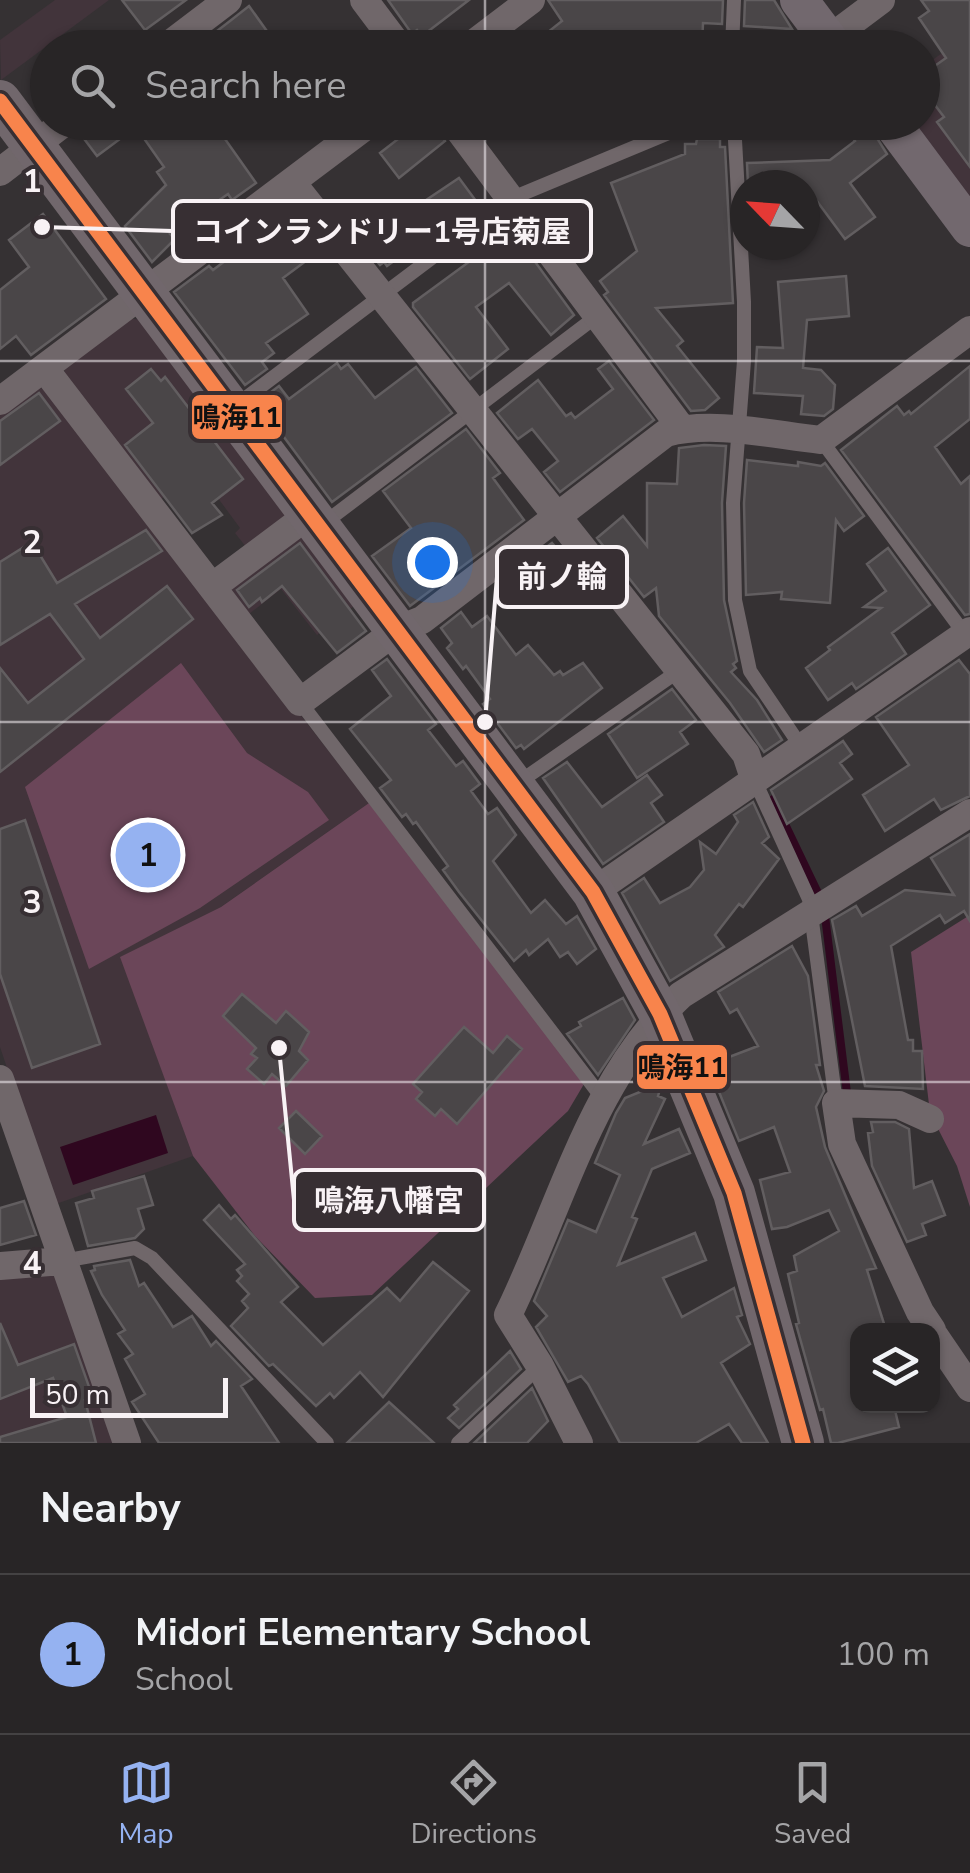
<!DOCTYPE html>
<meta charset="utf-8">
<style>
:root{--surface:#282526;--page:#343132;--text:#f1f3f6;--muted:#a5a5a7;--line:#444243;--accent:#95b2f1}
body{margin:0;font-family:"Nunito Sans","Noto Sans JP",sans-serif;background:var(--page);color:var(--text)}
.controls{position:absolute;right:30px;bottom:30px;display:grid;overflow:hidden;border-radius:20px;box-shadow:0 2px 8px #0004}
.controls button{width:90px;height:90px;display:grid;place-items:center;padding:0;border:0;border-bottom:2px solid var(--line);background:var(--surface);color:var(--text);font:50px sans-serif}
.compass{position:absolute;left:730px;top:170px;width:90px;height:90px;border-radius:50%;background:var(--surface);box-shadow:0 2px 8px #0004;rotate:295deg}
.scale{position:absolute;left:30px;bottom:25px;width:198px;box-sizing:border-box;padding-left:10px;border:5px solid #f8f2f5;border-top:0;font-size:28px;line-height:35px;white-space:nowrap;color:#f8f2f5;-webkit-text-stroke:8px #372f33;paint-order:stroke}
.you{position:absolute;left:432px;top:562px;width:35px;height:35px;margin:-25px;border:8px solid #fff;border-radius:50%;background:#1a73e8;box-shadow:0 0 0 15px #1a73e833}
.badge{display:grid;place-items:center;width:65px;height:65px;border-radius:50%;background:var(--accent);color:#111;font-size:32px;font-weight:700}
.pin{position:absolute;translate:-50% -50%;border:5px solid #fff;box-shadow:0 2px 10px #0006}
.list{margin:0;padding:0;list-style:none}
h2{display:flex;justify-content:space-between;align-items:center;height:130px;margin:0;padding:0 40px;font-size:42px}
h2 small{font-size:32px;font-weight:400;color:var(--muted)}
.list li{display:grid;grid-template-columns:65px 1fr auto;gap:30px;align-items:center;box-sizing:border-box;height:160px;padding:0 40px;border-top:2px solid var(--line)}
.list b{display:block;font-size:38px;white-space:nowrap}
.list p{margin:0;font-size:32px;white-space:nowrap;color:var(--muted)}
.list em{font-size:32px;font-style:normal;color:var(--muted)}
.icon{flex:none;width:55px;height:55px;fill:none;stroke:currentColor;stroke-width:2;stroke-linecap:round;stroke-linejoin:round}
.map{position:relative;flex:none;width:970px;height:1443px;overflow:hidden}
.search{position:absolute;background:var(--surface);box-shadow:0 2px 8px #0004;left:30px;right:30px;top:30px;height:110px;display:flex;align-items:center;gap:25px;box-sizing:border-box;padding:0 35px;border-radius:55px;color:var(--muted);font-size:38px}
.sheet{height:290px;background:var(--surface)}
nav{display:flex;justify-content:space-around;align-items:center;box-sizing:border-box;height:140px;border-top:2px solid var(--line);background:var(--surface);font-size:28px;color:var(--muted)}
nav a{display:grid;justify-items:center;gap:5px}
nav .on{color:var(--accent)}
.map>svg:first-child{display:block}
.built{fill:#42343b}
.green{fill:#6b4659}
.water{fill:#2f071f}
.lines{fill:none;stroke-linecap:round;stroke-linejoin:round}
.stream{stroke:#2f071f;stroke-width:8}
.building{fill:#4a4648;stroke:#625e60;stroke-width:2.5}
.lane{stroke:#70676a;stroke-width:14}
.street{stroke:#70676a;stroke-width:28}
.secondary{stroke:#72686e;stroke-width:38}
.primary{stroke:#71676c;stroke-width:42}
.bus-1-casing{stroke:#372f33;stroke-width:22}
.bus-1{stroke:#f8844c;stroke-width:15}
.grid{fill:none;stroke:#f8f2f5;stroke-width:2.5;stroke-opacity:0.55}
.grid-label{font-size:32px;text-anchor:middle;font-weight:bold;fill:#f8f2f5;stroke:#372f33;stroke-width:8;stroke-linejoin:round;paint-order:stroke}
.leader{fill:none;stroke:#f8f2f5;stroke-width:4}
.callout-dot{fill:#f8f2f5;stroke:#372f33;stroke-width:4}
.callout{fill:#372f33;stroke:#f8f2f5;stroke-width:4}
.callout-label{font-size:30px;text-anchor:middle;font-weight:bold;fill:#f8f2f5}
.line-badge{stroke:#372f33;stroke-width:4}
.pale-badge-label{font-size:28px;text-anchor:middle;font-weight:bold;fill:#111}
</style>
<div class="map">
<svg width="970" height="1443" viewBox="0 0 970 1443">
<rect width="100%" height="100%" fill="#353133"/>
<path class="built" d="M55,0H109L1,80L0,40Z
M942,53L970,91V208L907,123L922,122L923,67Z
M126,318L143,320L293,516L250,552L235,533L240,528L198,471L156,503L65,384L64,364Z
M36,387L48,390L369,803L221,907L121,957L193,1156L53,1205L0,1047V415Z
M298,530L359,602L317,635L281,589L244,618L224,586Z
M42,1270L57,1277L115,1443H0V1273Z"/>
<path class="green" d="M181,663L247,753L308,792L329,820L200,908L89,969L25,787Z
M369,803L584,1084L568,1111L372,1295L315,1298L255,1236L193,1156L120,957L221,907Z
M970,915V1207L957,1166L930,1113L911,952Z"/>
<path class="water" d="M156,1115L168,1153L73,1185L60,1147Z"/>
<g class="lines">
<path class="stream" d="M773,799L819,895
M825,916L847,1093"/>
</g>
<path class="building" d="M122,0H186L145,30Z
M388,0H469L422,36L417,30L412,34Z
M548,0H723L722,24L703,23L702,48H528L562,21Z
M745,0H774L792,29L744,26Z
M921,0H970V167L937,122L944,117L922,88V75L946,58L919,18L929,11Z
M249,6L279,48H195L230,21Z
M82,122H213L256,183L232,200L228,194L170,234L175,239L152,262L125,226L166,185L157,172L164,167L136,127L97,156L82,136L88,132Z
M420,122H433L445,141L399,178L380,153Z
M842,122H867L887,154L850,183L875,217L845,239L805,185H748L747,163L830,160L855,141Z
M697,139H720V147H725L733,303L656,308L683,341L677,346L719,398L705,410L691,411L604,295L608,292L600,281L637,251L611,183L685,154V144H696Z
M459,178L476,201L387,266L384,262L380,265L362,243Z
M43,214L106,299L31,355L16,336L0,349V290L29,267L9,240Z
M287,214L291,219L296,216L322,249L283,278L308,314L266,343L274,353L262,362L267,369L245,385L174,292L209,266L213,270Z
M503,218L574,315L551,335L509,283L476,307L508,349L470,379L413,307V303L496,242L487,230Z
M846,276L849,316L807,320L803,368L821,370L835,385L833,409L824,416L801,414L803,396L754,393L757,347L783,348L778,282Z
M609,361L654,420L560,492L544,472L558,461L532,429L518,439L497,413L538,380L566,416L571,413L575,418L613,389L598,369Z
M337,363L341,369L348,364L375,398L416,367L452,413L332,502L258,402L279,386L289,399Z
M970,366V419L935,447L961,484L970,476V614L965,615L841,450L897,406L904,415L909,411L911,414Z
M151,369L161,381L165,377L243,479L212,503L222,515L192,533L125,445L153,423L126,389Z
M39,393L60,421L0,465V421Z
M466,429L500,473L493,478L524,520L410,606L372,556L411,528L383,491Z
M704,445L726,446L722,503L724,600L737,661L733,664L736,668L731,672L757,700L782,740L764,752L730,703L659,616L656,588L644,597L597,538L623,516L647,546V483L677,484L679,448Z
M747,460L798,466V462L821,466L825,463L864,516L844,531L836,520L830,603L781,599L782,592L746,595L744,503Z
M146,530L162,551L75,604L100,638L167,586L193,619L0,772V668L28,703L84,659L50,614L0,645V562L32,542L57,583Z
M300,543L366,631L337,653L282,586L262,602L260,598L249,607L237,590Z
M552,543L594,591L579,604L559,580L532,599L513,572Z
M888,548L930,605L892,633L906,654L856,689L852,683L828,700L806,668L830,650L828,647L881,608L864,607L886,591L867,564Z
M461,612L472,627L487,616L516,655L528,645L554,675L560,671L563,675L583,663L602,688L524,749L521,745L516,748L483,704L490,699L466,666L463,669L447,648L452,643L441,628Z
M387,659L436,724L428,730L456,766L463,761L480,784L471,791L488,814L497,808L516,835L493,861L531,913L545,900L566,924L577,916L596,949L577,964L568,952L560,957L548,939L529,955L526,950L514,961L459,892L443,870L448,866L416,822L413,824L406,814L402,817L380,788L391,780L350,729L391,696L372,670Z
M959,660L970,674V796L941,810L934,799L885,831L863,795L909,765L876,717Z
M672,689L696,720L680,732L688,744L637,778L608,734Z
M843,741L852,754L840,763L852,779L787,824L771,790Z
M567,762L602,807L647,775L662,795L651,803L664,822L603,864L543,778Z
M753,802L769,837L762,843L779,859L743,907L739,904L715,935L724,947L670,981L622,893L644,878L660,903L690,887L704,870L700,842L716,854L738,822L734,815Z
M25,820L100,1044L32,1068L0,974V829Z
M970,834V921L964,911L945,923L940,915L891,946L908,1040H913V1051H922L923,1089L865,1086L832,920L856,906L862,916L905,890L954,895L931,858Z
M792,946L808,976L820,1065H816L824,1091L816,1107L825,1147L876,1268L867,1270L886,1330H858V1406H894L899,1427L838,1443H831L823,1409L820,1410L796,1324L799,1323L788,1274L797,1271L794,1256L839,1231L829,1210L787,1227L772,1229L760,1180L790,1172L774,1127L739,1141L708,1065L758,1046L737,1009L730,1013L718,992Z
M242,994L276,1023L286,1011L309,1032L299,1051L308,1060L286,1086L272,1074L264,1084L247,1069L257,1058L251,1054L256,1048L223,1016Z
M623,998L635,1020L598,1075L567,1034L581,1026L579,1022Z
M464,1027L493,1053L507,1036L522,1049L457,1124L441,1109L435,1116L416,1099L422,1092L413,1084Z
M662,1083L658,1096L665,1099L644,1144L679,1129L690,1153L652,1169L632,1217L637,1219L618,1265L695,1233L706,1260L663,1278L682,1317L734,1288L742,1315L737,1317L750,1344L721,1363L768,1443H742L729,1424L696,1443H620L588,1384L581,1376L568,1382L536,1327L547,1316L534,1301L568,1220L596,1232L620,1175L595,1163L616,1113L625,1098Z
M296,1111L322,1136L305,1154L279,1128Z
M871,1122H895L909,1129L914,1188L932,1181L945,1215L922,1224L926,1235L907,1242L872,1166L868,1133L873,1132Z
M144,1176L153,1205L138,1209L144,1229L135,1238L88,1246L76,1203L94,1198L92,1191Z
M24,1201L36,1235L0,1245V1208Z
M219,1205L231,1219L235,1215L298,1287L281,1302L323,1345L387,1288L400,1301L433,1262L469,1291L383,1397L360,1372L334,1398L330,1393L316,1406L273,1364L269,1366L231,1326L248,1308L242,1301L249,1294L237,1281L242,1276L237,1270L245,1264L204,1220Z
M130,1260L139,1286L144,1283L173,1327L192,1316L211,1346L216,1341L252,1379L241,1386L279,1443H159L132,1402L145,1394L125,1359L133,1354L118,1334L125,1330L102,1295L91,1271L95,1270L94,1266Z
M0,1323L18,1365L74,1344L93,1398L85,1400L96,1443H0V1437L67,1417L53,1378L0,1399Z
M510,1351L521,1369L459,1428L448,1418L458,1409L454,1405Z
M532,1388L548,1421L527,1443H474Z
M389,1402L434,1443H347Z"/>
<g class="lines">
<path class="lane" d="M732,48L734,0
M734,122L744,302V361L733,503L735,600L750,671L802,748
M235,406L510,199L695,122
M821,440L967,637
M323,524L597,316
M300,702L603,1099
M755,781L809,899L836,1103
M515,785L680,670
M63,1261L135,1248L152,1258L327,1443
M458,1443L540,1366"/>
<path class="street" d="M364,0L400,48
M829,39L881,0
M165,48L228,0
M468,48L531,0
M453,122L682,429
M0,172L65,122
M293,184L746,754L755,781
M44,368L300,702L397,630L422,620L666,433C713,420 773,435 821,440L970,330
M0,401L371,122
M212,587L311,513
M593,892L970,631
M0,1079L127,1443
M930,1119L899,1105L836,1103L842,1144L920,1312L932,1330
M0,1266L62,1261
M932,1332L970,1388
M579,1443L540,1366L508,1315C561,1207 591,1079 681,995L970,813"/>
<path class="secondary" d="M799,0L835,48
M891,122L970,228"/>
<path class="primary" d="M0,101L593,892L660,1014L734,1193L803,1443"/>
<defs>
<path id="bus-1" d="M0,101L593,892L660,1014L734,1193L803,1443"/>
</defs>
<use href="#bus-1" class="bus-1-casing"/>
<use href="#bus-1" class="bus-1"/>
</g>
<path class="grid" d="M485,0V48M485,122V1443M0,361H970M0,722H970M0,1082H970"/>
<g class="grid-label">
<text x="32" y="192">1</text>
<text x="32" y="553">2</text>
<text x="32" y="913">3</text>
<text x="32" y="1274">4</text>
</g>
<path class="leader" d="M42 227L173 231M485 722L497 577M279 1048L294 1200"/>
<g class="callout-dot">
<circle cx="42" cy="227" r="10"/>
<circle cx="485" cy="722" r="10"/>
<circle cx="279" cy="1048" r="10"/>
</g>
<g class="callout">
<rect x="173" y="201" width="418" height="60" rx="10"/>
<rect x="497" y="547" width="130" height="60" rx="10"/>
<rect x="294" y="1170" width="190" height="60" rx="10"/>
</g>
<g class="callout-label">
<text x="382" y="242">コインランドリー1号店菊屋</text>
<text x="562" y="587">前ノ輪</text>
<text x="389" y="1211">鳴海八幡宮</text>
</g>
<g class="line-badge">
<rect x="190" y="393" width="94" height="48" rx="10" fill="#f8844c"/>
<rect x="635" y="1043" width="94" height="48" rx="10" fill="#f8844c"/>
</g>
<g class="pale-badge-label">
<text x="237" y="427">鳴海11</text>
<text x="682" y="1077">鳴海11</text>
</g>
</svg>
<div class="controls">
<button><svg class="icon" aria-label="layers" viewBox="0 0 24 24"><path d="M12 4l9 5-9 5-9-5zM3 14l9 5 9-5"/></svg></button>
</div>
<svg class="compass" viewBox="-18 -18 36 36"><path d="M0-13l5 13h-10z" fill="#e53935"/><path d="M0 13l5-13h-10z" fill="#a5a5a7"/></svg>
<div class="scale">50 m</div>
<div class="you"></div>
<div class="pin badge" style="left:148px;top:855px">1</div>
<div class="search"><svg class="icon" aria-label="search" viewBox="0 0 24 24"><circle cx="10" cy="10" r="6"/><path d="M15 15l6 6"/></svg>Search here</div>
</div>
<section class="sheet">
<h2>Nearby<small></small></h2>
<ul class="list">
<li><span class="badge">1</span><div><b>Midori Elementary School</b><p>School</p></div><em>100 m</em></li>
</ul>
</section>
<nav>
<a class="on"><svg class="icon" aria-label="map" viewBox="0 0 24 24"><path d="M3 6l6-2 6 2 6-2v14l-6 2-6-2-6 2zM9 4v14M15 6v14"/></svg>Map</a>
<a><svg class="icon" aria-label="directions" viewBox="0 0 24 24"><path d="M12 3l9 9-9 9-9-9zM9 14v-3h6M13 9l2 2-2 2"/></svg>Directions</a>
<a><svg class="icon" aria-label="saved" viewBox="0 0 24 24"><path d="M7 4h10v16l-5-4-5 4z"/></svg>Saved</a>
</nav>
